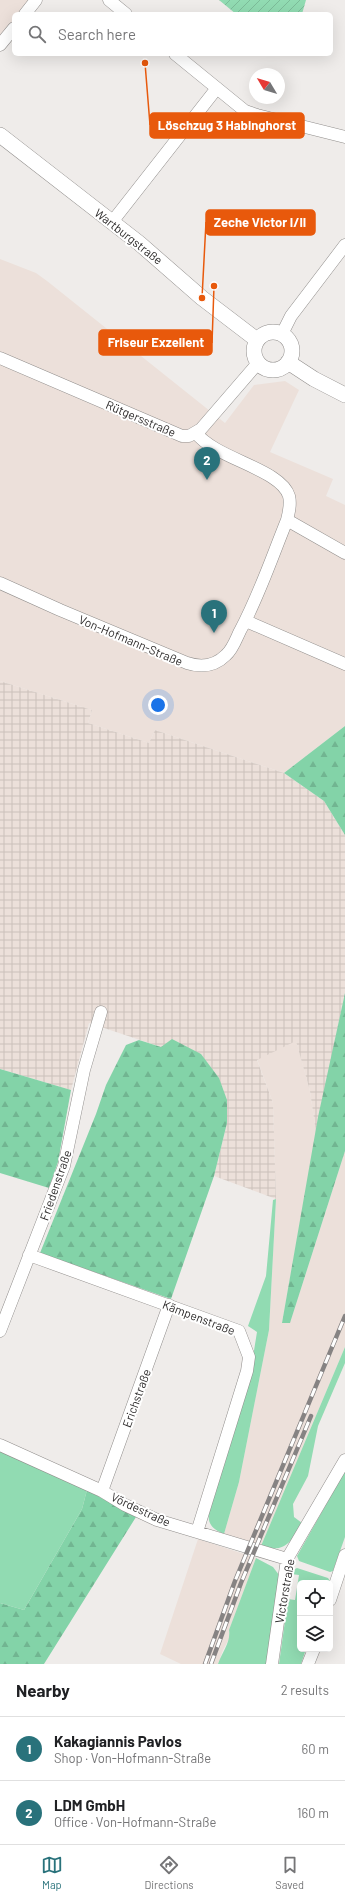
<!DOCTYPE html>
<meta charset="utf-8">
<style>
:root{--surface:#fff;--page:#f2f2f2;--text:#202124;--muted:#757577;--line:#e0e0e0;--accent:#29727b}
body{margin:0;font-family:Barlow,sans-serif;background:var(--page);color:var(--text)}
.controls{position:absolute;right:12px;bottom:12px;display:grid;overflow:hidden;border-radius:6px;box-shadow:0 4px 16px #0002}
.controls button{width:36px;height:36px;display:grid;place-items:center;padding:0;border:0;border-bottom:1px solid var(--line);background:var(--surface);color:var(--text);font:20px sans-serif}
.compass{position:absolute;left:249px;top:68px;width:36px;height:36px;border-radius:50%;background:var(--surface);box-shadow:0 4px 16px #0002;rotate:308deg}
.you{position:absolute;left:158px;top:705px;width:14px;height:14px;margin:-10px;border:3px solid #fff;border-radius:50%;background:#1a73e8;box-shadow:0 0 0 6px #1a73e833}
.badge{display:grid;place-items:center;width:26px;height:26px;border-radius:50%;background:var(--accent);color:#fff;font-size:13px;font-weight:700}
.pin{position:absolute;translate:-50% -33px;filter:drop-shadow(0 1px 2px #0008)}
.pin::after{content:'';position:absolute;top:21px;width:14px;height:12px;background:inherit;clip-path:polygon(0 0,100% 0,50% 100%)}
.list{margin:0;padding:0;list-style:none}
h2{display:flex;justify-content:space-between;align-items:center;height:52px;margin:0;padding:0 16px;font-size:17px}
h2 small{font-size:13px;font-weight:400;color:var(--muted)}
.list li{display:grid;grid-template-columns:26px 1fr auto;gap:12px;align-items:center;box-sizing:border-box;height:64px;padding:0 16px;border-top:1px solid var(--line)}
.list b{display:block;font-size:15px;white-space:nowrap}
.list p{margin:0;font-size:13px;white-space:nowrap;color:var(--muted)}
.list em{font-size:13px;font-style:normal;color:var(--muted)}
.icon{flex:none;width:22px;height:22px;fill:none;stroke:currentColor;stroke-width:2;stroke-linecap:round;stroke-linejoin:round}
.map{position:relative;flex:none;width:345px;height:1664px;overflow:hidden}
.search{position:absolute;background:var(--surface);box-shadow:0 4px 16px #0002;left:12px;right:12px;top:12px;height:44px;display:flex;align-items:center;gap:10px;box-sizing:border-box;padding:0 14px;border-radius:6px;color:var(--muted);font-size:15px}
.sheet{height:180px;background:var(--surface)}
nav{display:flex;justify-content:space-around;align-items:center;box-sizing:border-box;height:56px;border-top:1px solid var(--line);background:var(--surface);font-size:11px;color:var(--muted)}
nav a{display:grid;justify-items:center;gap:2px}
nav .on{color:var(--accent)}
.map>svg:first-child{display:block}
.built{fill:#ece0da}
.industrial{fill:url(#industrial-grid)}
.green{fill:#91dbb2}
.forest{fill:url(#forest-firs)}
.garden{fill:url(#garden-furrows)}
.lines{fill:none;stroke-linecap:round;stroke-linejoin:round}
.minor-casing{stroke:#918e8c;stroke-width:13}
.major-casing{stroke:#918e8c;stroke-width:16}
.minor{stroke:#fff;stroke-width:12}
.major{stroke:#fff;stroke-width:15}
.rail-casing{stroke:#868383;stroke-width:4.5}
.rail{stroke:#fff;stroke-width:3;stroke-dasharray:9;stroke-linecap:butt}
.labels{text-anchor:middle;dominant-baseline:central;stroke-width:4;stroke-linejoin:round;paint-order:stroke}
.street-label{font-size:12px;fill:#2c2a2a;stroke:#fff}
.leader{fill:none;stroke:#e8590c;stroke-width:1.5}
.callout-dot{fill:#e8590c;stroke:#fff;stroke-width:1.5}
.callout{fill:#e8590c;stroke:#e8590c;stroke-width:1.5}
.callout-label{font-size:13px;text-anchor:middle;font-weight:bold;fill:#fff}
</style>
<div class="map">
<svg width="345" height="1664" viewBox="0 0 345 1664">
<defs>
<pattern id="industrial-grid" width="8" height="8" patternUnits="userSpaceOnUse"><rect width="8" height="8" fill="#ece0da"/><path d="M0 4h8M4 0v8" fill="none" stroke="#cbc0bb"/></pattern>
<pattern id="forest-firs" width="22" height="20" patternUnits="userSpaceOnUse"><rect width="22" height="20" fill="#83d3a8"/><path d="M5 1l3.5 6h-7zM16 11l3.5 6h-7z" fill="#71b591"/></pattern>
<pattern id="garden-furrows" width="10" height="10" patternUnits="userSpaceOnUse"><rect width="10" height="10" fill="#91dbb2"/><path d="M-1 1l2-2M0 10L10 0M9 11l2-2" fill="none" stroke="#7dbc99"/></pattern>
</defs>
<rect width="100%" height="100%" fill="#efecea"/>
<path class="built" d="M0,0H31L20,14H14V21L0,38Z
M0,259L36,273L47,281L225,423L254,385L285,381L299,390L270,452L333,479L326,496L345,505V726L284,773L155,730L149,743L88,723L92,710L0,681Z
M296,1040L310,1091L316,1133L282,1323H290L345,1151V1347L261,1546L224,1534L239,1482L269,1330L276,1199L273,1103L257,1059Z
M198,1539L256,1558L229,1630L230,1637L223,1650L218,1664H181L160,1654Z"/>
<path class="industrial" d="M0,681L92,710L88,723L149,743L155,730L284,773L324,801L345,835V993L316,1133L310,1091L296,1041L257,1060L273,1103L276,1199L214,1176L227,1123L161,1047L89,1023L71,1090L0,1069Z"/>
<path class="green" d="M276,1199L269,1330L239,1482L224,1534C212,1529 207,1524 209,1510L251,1369L257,1332L248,1326L266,1276L273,1200Z
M345,1347V1363L318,1426L308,1476L293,1504L294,1517L302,1523C291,1541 286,1554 261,1546Z
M0,1451L87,1490L82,1509L24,1610L0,1603Z
M345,1471V1537L333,1571L330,1572L299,1561L297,1556Z
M256,1558L273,1567L279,1575L268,1664H218C222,1652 231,1642 229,1630Z
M297,1568L328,1578L330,1581L329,1583H300V1649H306L301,1664H279L288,1599L295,1600L299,1575L291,1574V1571Z"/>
<path class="forest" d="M345,726V835L324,801L284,773Z
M345,993V1151L290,1323H282L318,1117Z
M172,1039L201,1054L219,1078L227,1100V1123L214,1176L171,1299L40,1253L96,1114L106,1085L126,1045L139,1040L161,1047Z
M0,1069L71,1090L58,1162L49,1188L0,1173Z
M87,1490L136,1517L44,1664H0V1603L24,1610L82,1509Z"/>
<path class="garden" d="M219,0H306L302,14H236Z"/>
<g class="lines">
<defs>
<path id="minor" d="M109,0L126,14
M25,14L36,0
M0,45L14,28
M175,54L245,111L257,115L345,137
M112,222L217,88
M282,334L291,316L345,245
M0,358L182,436H189L201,429L258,363
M287,520L345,553
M0,583L60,610L187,663C202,668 215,666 226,655C233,649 236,639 240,631C259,596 272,557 287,520C289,512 291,504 289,496C281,469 216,459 196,433
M246,621L345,664
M29,1255L239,1331L249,1357L247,1371L197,1532
M0,1331L64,1166L84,1070L101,1012
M0,1445L102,1491L125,1505L157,1520L287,1559
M102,1491L169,1305
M330,1600L345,1555
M272,1664L287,1559L345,1460
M308,1664L314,1649"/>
<path id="major" d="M0,135L139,243L202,298L257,340
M254 351a19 19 0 1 1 38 0a19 19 0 1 1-38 0Z
M288,362L314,379L345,395"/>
</defs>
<use href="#minor" class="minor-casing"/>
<use href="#major" class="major-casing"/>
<use href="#minor" class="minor"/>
<use href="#major" class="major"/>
<defs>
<path id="rail" d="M205,1664L235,1581L345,1316
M211,1664L241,1583L311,1416"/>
</defs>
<use href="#rail" class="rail-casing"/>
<use href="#rail" class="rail"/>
</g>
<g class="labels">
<g class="street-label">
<text transform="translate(129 236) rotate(38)">Wartburgstraße</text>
<text transform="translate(141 418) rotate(23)">Rütgersstraße</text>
<text transform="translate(131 640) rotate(23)">Von-Hofmann-Straße</text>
<text transform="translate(55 1185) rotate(-71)">Friedenstraße</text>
<text transform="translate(199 1317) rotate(21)">Kämpenstraße</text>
<text transform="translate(136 1398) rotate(-70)">Erichstraße</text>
<text transform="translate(141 1509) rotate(25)">Vördestraße</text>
<text transform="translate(284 1591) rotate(-80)">Victorstraße</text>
</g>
</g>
<path class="leader" d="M145 63L150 125M202 298L206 222M214 286L212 343"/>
<g class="callout-dot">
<circle cx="145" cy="63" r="4"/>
<circle cx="202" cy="298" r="4"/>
<circle cx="214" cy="286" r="4"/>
</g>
<g class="callout">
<rect x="150" y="113" width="154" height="25" rx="4"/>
<rect x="206" y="210" width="109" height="25" rx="4"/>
<rect x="99" y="330" width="113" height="25" rx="4"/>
</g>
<g class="callout-label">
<text x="227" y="130">Löschzug 3 Habinghorst</text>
<text x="260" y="227">Zeche Victor I/II</text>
<text x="156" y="347">Friseur Exzellent</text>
</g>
</svg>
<div class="controls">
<button><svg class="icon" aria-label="locate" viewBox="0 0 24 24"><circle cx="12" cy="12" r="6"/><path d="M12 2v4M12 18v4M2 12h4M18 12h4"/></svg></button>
<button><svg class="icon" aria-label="layers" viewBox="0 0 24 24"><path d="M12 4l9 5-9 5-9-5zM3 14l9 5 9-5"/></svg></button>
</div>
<svg class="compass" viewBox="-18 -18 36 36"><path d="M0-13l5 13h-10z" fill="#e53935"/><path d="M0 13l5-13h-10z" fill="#757577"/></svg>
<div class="you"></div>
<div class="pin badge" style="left:214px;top:633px">1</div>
<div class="pin badge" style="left:207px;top:480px">2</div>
<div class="search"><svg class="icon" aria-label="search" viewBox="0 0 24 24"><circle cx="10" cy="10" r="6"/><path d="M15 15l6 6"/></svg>Search here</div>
</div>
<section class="sheet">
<h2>Nearby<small>2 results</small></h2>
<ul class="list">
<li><span class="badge">1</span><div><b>Kakagiannis Pavlos</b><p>Shop · Von-Hofmann-Straße</p></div><em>60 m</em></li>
<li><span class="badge">2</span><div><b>LDM GmbH</b><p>Office · Von-Hofmann-Straße</p></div><em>160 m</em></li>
</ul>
</section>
<nav>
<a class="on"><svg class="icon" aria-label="map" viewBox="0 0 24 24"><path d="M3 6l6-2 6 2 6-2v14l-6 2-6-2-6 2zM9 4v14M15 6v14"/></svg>Map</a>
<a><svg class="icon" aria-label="directions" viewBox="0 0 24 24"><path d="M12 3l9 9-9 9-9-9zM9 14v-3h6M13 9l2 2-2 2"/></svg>Directions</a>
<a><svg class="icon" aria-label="saved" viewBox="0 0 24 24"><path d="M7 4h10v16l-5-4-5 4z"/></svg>Saved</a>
</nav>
